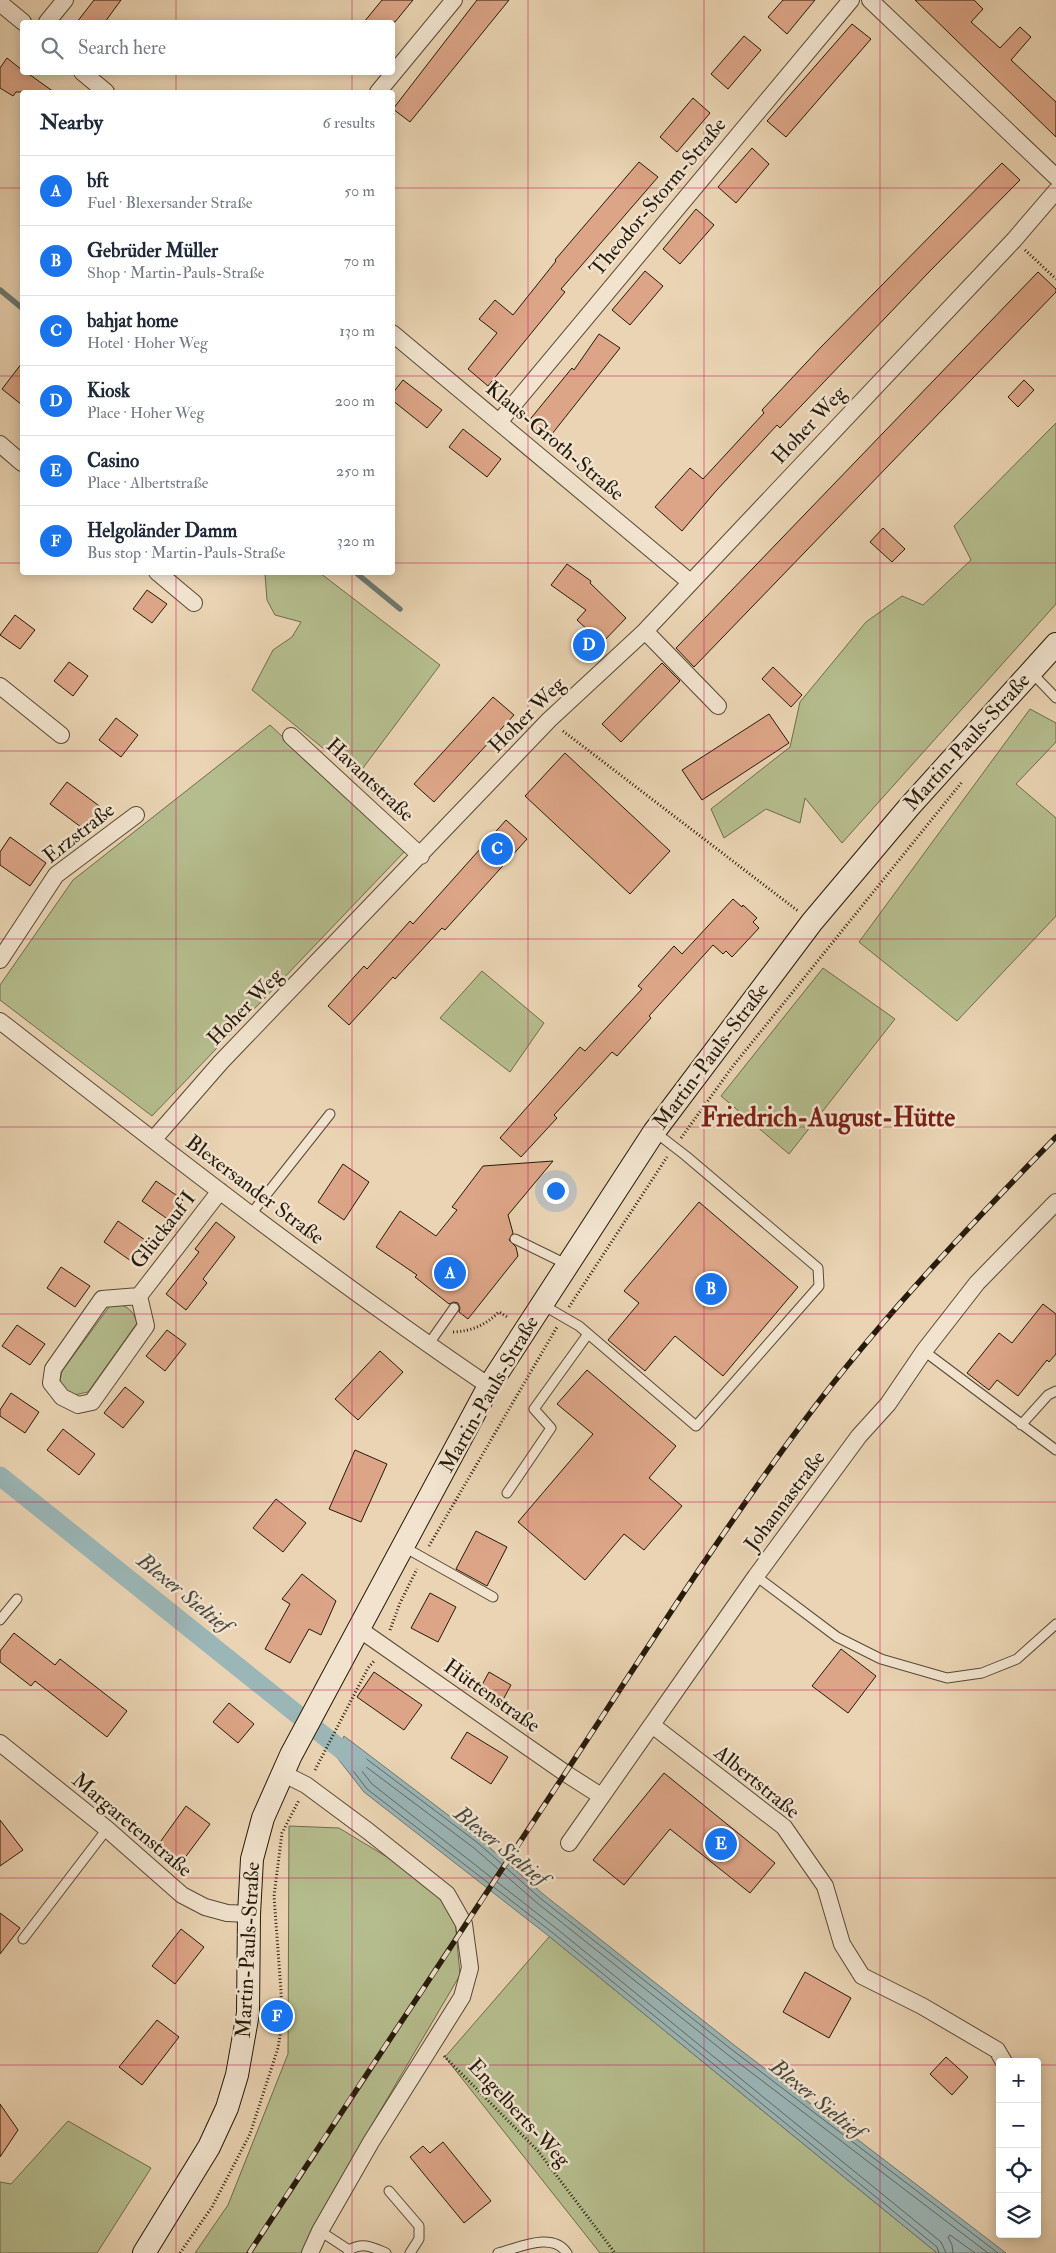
<!DOCTYPE html>
<meta charset="utf-8">
<style>
:root{--surface:#fff;--page:#f6f6f7;--text:#1f2937;--muted:#747a83;--line:#e0e1e3;--accent:#1a73e8}
body{margin:0;font-family:"IM FELL Double Pica",serif;background:var(--page);color:var(--text)}
.controls{position:absolute;right:15px;bottom:15px;display:grid;overflow:hidden;border-radius:5px;box-shadow:0 2px 12px #0003}
.controls button{width:45px;height:45px;display:grid;place-items:center;padding:0;border:0;border-bottom:1px solid var(--line);background:var(--surface);color:var(--text);font:25px sans-serif}
.you{position:absolute;left:555px;top:1190px;width:18px;height:18px;margin:-12px;border:4px solid #fff;border-radius:50%;background:#1a73e8;box-shadow:0 0 0 8px #1a73e833}
.badge{display:grid;place-items:center;width:32px;height:32px;border-radius:50%;background:var(--accent);color:#fff;font-size:16px;font-weight:700}
.pin{position:absolute;translate:-50% -50%;border:2px solid #fff;box-shadow:0 1px 5px #0006}
.list{margin:0;padding:0;list-style:none}
h2{display:flex;justify-content:space-between;align-items:center;height:65px;margin:0;padding:0 20px;font-size:21px}
h2 small{font-size:16px;font-weight:400;color:var(--muted)}
.list li{display:grid;grid-template-columns:32px 1fr auto;gap:15px;align-items:center;box-sizing:border-box;height:70px;padding:0 20px;border-top:1px solid var(--line)}
.list b{display:block;font-size:19px;white-space:nowrap}
.list p{margin:0;font-size:16px;white-space:nowrap;color:var(--muted)}
.list em{font-size:16px;font-style:normal;color:var(--muted)}
.icon{flex:none;width:28px;height:28px;fill:none;stroke:currentColor;stroke-width:2;stroke-linecap:round;stroke-linejoin:round}
.map{position:relative;flex:none;width:1056px;height:2253px;overflow:hidden}
.search{position:absolute;background:var(--surface);box-shadow:0 2px 12px #0003;left:20px;top:20px;width:375px;height:55px;display:flex;align-items:center;gap:12px;box-sizing:border-box;padding:0 18px;border-radius:5px;color:var(--muted);font-size:19px}
.panel{position:absolute;background:var(--surface);box-shadow:0 2px 12px #0003;left:20px;top:90px;width:375px;height:485px;border-radius:5px}
.map>svg:first-child{display:block}
.green{fill:#b5bd8e;stroke:#6e6c4c}
.water{fill:#9bb6b7;stroke:#6c7872}
.lines{fill:none;stroke-linecap:round;stroke-linejoin:round}
.shore{stroke:#606861;stroke-width:1}
.stream{stroke:#6c7872;stroke-width:5.5}
.canal{stroke:#9bb6b7;stroke-width:19}
.building{fill:#dca587;stroke:#261a0b}
.lane-casing{stroke:#574835;stroke-width:11}
.street-casing{stroke:#574835;stroke-width:18}
.secondary-casing{stroke:#261a0b;stroke-width:24}
.path{stroke:#261a0b;stroke-width:3;stroke-dasharray:1 2.5;stroke-linecap:butt}
.lane{stroke:#f1e3ce;stroke-width:9}
.street{stroke:#f1e3ce;stroke-width:16}
.secondary{stroke:#f1e3ce;stroke-width:22}
.rail-casing{stroke:#261a0b;stroke-width:5.5}
.rail{stroke:#f1e3ce;stroke-width:4;stroke-dasharray:11;stroke-linecap:butt}
.grid{fill:none;stroke:#c2185b;stroke-width:1;stroke-opacity:0.55}
.labels{text-anchor:middle;dominant-baseline:central;stroke-width:5;stroke-linejoin:round;paint-order:stroke}
.street-label{font-size:21px;fill:#261a0b;stroke:#f1e3ce}
.water-label{font-size:22px;font-style:italic;fill:#49493f;stroke:#f1e3ce}
.district-label{font-size:26px;font-weight:bold;fill:#7a1f14;stroke:#f1e3ce}
</style>
<div class="map">
<svg width="1056" height="2253" viewBox="0 0 1056 2253">
<rect width="100%" height="100%" fill="#ead4b3"/>
<filter id="stains"><feTurbulence type="fractalNoise" baseFrequency=".004" numOctaves="4"/><feColorMatrix values="0 0 0 0 .2 0 0 0 0 .09 0 0 0 0 .02 0 0 0 .5 -.17"/></filter>
<radialGradient id="worn" r=".72"><stop offset=".6" stop-color="#630" stop-opacity="0"/><stop offset="1" stop-color="#630" stop-opacity=".3"/></radialGradient>
<path class="green" d="M1056,423V604L842,843L805,798L800,823L766,809L724,838L711,809L790,747L800,702L866,622L902,596L923,605L971,560L954,526Z
M267,572L320,573L440,665L357,776L252,690L273,650L292,637L301,622L275,615L267,600L265,574Z
M1030,709L1056,723V742L1016,784L1056,818V916L957,1021L859,942Z
M270,725L405,851L152,1116L0,1000V985L73,880Z
M823,968L895,1019L789,1154L721,1096Z
M482,971L544,1023L510,1072L440,1018Z
M112,1303C126,1305 133,1309 137,1323L88,1392L74,1395L66,1392L60,1381L62,1371Z
M289,1826L339,1828L407,1869L454,1909L460,1975L370,2128L303,2253H195L228,2205L288,2054Z
M549,1937H550L937,2253H600L445,2057Z
M68,2121L151,2168L97,2253H0V2182L11,2184Z"/>
<path class="water" d="M344,1736L481,1840L543,1894L734,2045L1006,2253H937L550,1937L364,1792L335,1755Z"/>
<g class="lines">
<path class="shore" d="M939,2253L937,2247L553,1933L367,1789L341,1755L345,1746L348,1745L478,1843L540,1898L731,2049L998,2253
M946,2253L941,2242L557,1929L372,1784L358,1766V1763H361L474,1848L536,1902L727,2054L988,2253
M953,2253L952,2245L948,2237L950,2235L975,2253"/>
<path class="stream" d="M0,290L22,308
M355,572L400,609"/>
<path class="canal" d="M0,1476L358,1763"/>
</g>
<path class="building" d="M94,0H121L105,22H77Z
M382,0H413L395,22H364Z
M477,0H509L410,122L393,109Z
M783,0H815L787,34L768,17Z
M915,0H974L983,9L971,22L1000,48L1020,27L1031,37L1011,60L1056,102V137Z
M852,24L871,39L786,137L767,121Z
M744,36L761,50L728,89L711,74Z
M7,58L22,70V72H26L54,92H16L13,96L0,88V68Z
M693,98L710,113L677,152L660,137Z
M752,148L769,164L736,203L718,187Z
M639,162L658,177L561,289L565,292L488,386L468,369L497,333L479,319L495,300L513,315L556,261L555,260Z
M1002,163L1020,180L929,272L780,428L777,425L716,491L682,531L655,507L690,468L703,479L764,413L762,410L821,347Z
M696,209L714,225L680,264L663,249Z
M645,271L663,286L630,325L612,310Z
M1038,272L1056,289V292L694,667L676,648L678,646Z
M599,334L620,348L548,439L527,423L572,368L574,370Z
M22,363V405L2,389Z
M403,380L442,410L427,428L392,400V394Z
M1024,380L1034,390L1018,407L1008,397Z
M463,429L501,459L487,477L449,447Z
M883,528L905,549L892,562L870,542Z
M567,564L591,581L590,583L626,618L602,643L577,620L586,610L551,585Z
M147,590L167,604L152,623L133,609Z
M15,615L35,630L20,649L0,635Z
M69,662L88,676L73,696L54,681Z
M662,663L680,681L621,742L602,724Z
M773,667L802,695L791,707L762,679Z
M493,697L514,715L434,802L414,784Z
M769,714L789,743L702,800L682,770Z
M116,718L138,735L121,757L99,740Z
M565,753L670,851L630,894L525,796Z
M67,782L102,808L85,830L50,804Z
M506,820L527,839L445,930L442,928L395,979L393,977L349,1025L328,1006L364,966L367,969L410,921L413,924Z
M10,837L46,863L30,886L0,865V852Z
M733,899L742,907L743,905L757,918L753,922L759,928L732,957L726,951L723,954L713,945L649,1016L651,1018L617,1056L612,1052L554,1115L557,1118L521,1157L500,1138L580,1047L585,1051L642,989L638,986L674,946L682,954Z
M553,1161L508,1215L513,1233L509,1240L516,1247L518,1256L468,1319L459,1312L460,1308L458,1303L454,1302L449,1304L415,1277L417,1275L376,1247L400,1211L436,1236L457,1210L452,1207L483,1166Z
M343,1164L369,1182L344,1220L318,1202Z
M156,1181L183,1200L169,1220L142,1201Z
M699,1202L798,1287L723,1376L675,1336L645,1371L608,1340L639,1303L624,1291Z
M118,1221L145,1240L131,1261L104,1242Z
M216,1222L235,1237L203,1279L207,1283L186,1310L166,1294L199,1252L195,1249Z
M61,1267L90,1286L75,1307L47,1288Z
M1043,1304L1056,1314V1354L1049,1362L1047,1360L1018,1396L997,1380L989,1390L967,1373L999,1333L1012,1343Z
M17,1325L45,1344L30,1365L2,1346Z
M167,1330L186,1344L165,1371L146,1356Z
M380,1351L403,1372L358,1420L335,1399Z
M587,1370L676,1446L649,1478L682,1506L644,1550L624,1534L585,1580L518,1522L593,1434L557,1404Z
M125,1387L144,1402L123,1428L104,1413Z
M11,1393L39,1412L25,1433L0,1416V1410Z
M63,1429L95,1454L79,1475L47,1450Z
M355,1450L387,1464L361,1522L329,1509Z
M276,1499L306,1523L283,1552L253,1528Z
M476,1531L507,1547L487,1586L456,1569Z
M302,1574L336,1601L321,1635L309,1629L290,1663L265,1649L290,1604L282,1599Z
M430,1593L456,1607L438,1642L411,1628Z
M14,1633L55,1665L60,1659L127,1711L107,1737L35,1681L31,1686L0,1662V1651Z
M841,1649L876,1676L848,1713L812,1686Z
M374,1672L422,1705L404,1730L357,1697Z
M489,1672L511,1685L499,1707L477,1694Z
M229,1703L254,1724L238,1743L213,1722Z
M467,1732L508,1757L491,1784L451,1758Z
M664,1773L775,1863L750,1893L670,1829L624,1885L593,1860Z
M186,1806L210,1824L181,1863L158,1845Z
M0,1820L23,1850L0,1866Z
M0,1913L20,1928L0,1954Z
M181,1929L204,1947L175,1984L152,1966Z
M805,1972L851,1998L829,2038L783,2012Z
M157,2020L179,2037L142,2085L119,2067Z
M946,2057L968,2077L952,2095L930,2074Z
M0,2104L18,2130L0,2157Z
M443,2142L491,2201L464,2223L410,2157L423,2146L430,2153Z"/>
<g class="lines">
<defs>
<path id="lane" d="M1032,673L1056,698
M251,1214L330,1114
M515,1239L566,1264
M541,1304L579,1326L696,1426L819,1286L818,1268L686,1156L655,1132
M428,1345L454,1308
M924,1351L1056,1450
M1021,1425L1048,1395L1056,1391
M507,1493L551,1428L534,1409L588,1334
M404,1547L493,1597
M756,1576L837,1637L881,1659L947,1678L982,1673L1017,1659L1056,1624
M0,1620L17,1599
M23,1939L107,1829
M389,2191L419,2226V2239L410,2253
M320,2231L349,2250L348,2253
M349,2250C363,2242 372,2247 386,2253
M498,2253C519,2248 552,2231 567,2253"/>
<path id="street" d="M870,0L1056,177
M0,3L23,22
M47,22L65,0
M82,72L106,92
M378,92L454,0
M392,333L690,582
M499,422L851,0
M0,444L22,463
M157,572L194,603
M645,631L718,706
M0,686L61,735
M291,736L421,856
M0,960L56,875L136,815
M0,1021C160,1146 321,1272 489,1386
M153,1140L221,1062L549,720L645,631L1014,240L1056,191
M139,1296L146,1326L92,1402L78,1405L62,1397L51,1383L53,1369L102,1299L139,1296L220,1191
M359,1629L565,1773L601,1796
M652,1725L784,1827L825,1886L842,1944L862,1976L922,2006L997,2050L1004,2062
M0,1743L107,1829L182,1895L205,1907L227,1913L249,1914
M282,1773L306,1785L368,1831L447,1894L464,1924L470,1968L462,1997L371,2142L320,2231L310,2253
M569,1843L756,1576L859,1436L888,1404L924,1351L977,1283L1056,1202"/>
<path id="secondary" d="M144,2253L209,2147L227,2108L237,2075L248,2013L249,1914L252,1859L263,1818L291,1755L489,1386L654,1132L812,922L909,807L1056,644"/>
</defs>
<use href="#lane" class="lane-casing"/>
<use href="#street" class="street-casing"/>
<use href="#secondary" class="secondary-casing"/>
<path class="path" d="M1025,250L1056,279
M563,731L798,911
M681,1138L733,1066L962,782
M569,1307L667,1157
M453,1332C473,1331 485,1325 499,1312L509,1318
M429,1546L557,1327
M390,1630L400,1603L417,1569
M315,1770L368,1668L375,1660
M444,2056L538,2151L615,2253
M180,2253L212,2207L250,2134L278,2048L282,2023L281,1991L274,1896L282,1833L299,1800"/>
<use href="#lane" class="lane"/>
<use href="#street" class="street"/>
<use href="#secondary" class="secondary"/>
<defs>
<path id="rail" d="M249,2253C354,2092 461,1933 566,1772C648,1647 729,1519 820,1400C892,1307 974,1221 1056,1137"/>
</defs>
<use href="#rail" class="rail-casing"/>
<use href="#rail" class="rail"/>
</g>
<path class="grid" d="M176,0V22M352,0V22M528,0V2253M704,0V2253M880,0V2253M176,72V92M352,72V92M0,188H22M392,188H1056M0,376H22M392,376H1056M0,563H22M392,563H1056M176,572V2253M352,572V2253M0,751H1056M0,939H1056M0,1127H1056M0,1314H1056M0,1502H1056M0,1690H1056M0,1878H1056M0,2065H1000M1037,2065H1056"/>
<g class="labels">
<g class="street-label">
<text transform="translate(658 197) rotate(-50)">Theodor-Storm-Straße</text>
<text transform="translate(809 425) rotate(-47)">Hoher Weg</text>
<text transform="translate(555 441) rotate(40)">Klaus-Groth-Straße</text>
<text transform="translate(527 715) rotate(-45)">Hoher Weg</text>
<text transform="translate(967 742) rotate(-48)">Martin-Pauls-Straße</text>
<text transform="translate(370 780) rotate(43)">Havantstraße</text>
<text transform="translate(79 833) rotate(-38)">Erzstraße</text>
<text transform="translate(245 1007) rotate(-46)">Hoher Weg</text>
<text transform="translate(711 1056) rotate(-53)">Martin-Pauls-Straße</text>
<text transform="translate(255 1190) rotate(37)">Blexersander Straße</text>
<text transform="translate(163 1230) rotate(-52)">Glückauf I</text>
<text transform="translate(489 1394) rotate(-60)">Martin-Pauls-Straße</text>
<text transform="translate(785 1501) rotate(-53)">Johannastraße</text>
<text transform="translate(492 1696) rotate(35)">Hüttenstraße</text>
<text transform="translate(757 1782) rotate(39)">Albertstraße</text>
<text transform="translate(132 1825) rotate(40)">Margaretenstraße</text>
<text transform="translate(248 1950) rotate(-87)">Martin-Pauls-Straße</text>
<text transform="translate(519 2113) rotate(47)">Engelberts-Weg</text>
</g>
<g class="water-label">
<text transform="translate(184 1593) rotate(39)">Blexer Sieltief</text>
<text transform="translate(501 1846) rotate(39)">Blexer Sieltief</text>
<text transform="translate(817 2099) rotate(39)">Blexer Sieltief</text>
</g>
<g class="district-label">
<text x="828" y="1118">Friedrich-August-Hütte</text>
</g>
</g>
<rect width="100%" height="100%" filter="url(#stains)"/>
<rect width="100%" height="100%" fill="url(#worn)"/>
</svg>
<div class="controls">
<button>+</button>
<button>−</button>
<button><svg class="icon" aria-label="locate" viewBox="0 0 24 24"><circle cx="12" cy="12" r="6"/><path d="M12 2v4M12 18v4M2 12h4M18 12h4"/></svg></button>
<button><svg class="icon" aria-label="layers" viewBox="0 0 24 24"><path d="M12 4l9 5-9 5-9-5zM3 14l9 5 9-5"/></svg></button>
</div>
<div class="you"></div>
<div class="pin badge" style="left:450px;top:1273px">A</div>
<div class="pin badge" style="left:711px;top:1289px">B</div>
<div class="pin badge" style="left:497px;top:849px">C</div>
<div class="pin badge" style="left:589px;top:645px">D</div>
<div class="pin badge" style="left:721px;top:1844px">E</div>
<div class="pin badge" style="left:277px;top:2016px">F</div>
<div class="search"><svg class="icon" aria-label="search" viewBox="0 0 24 24"><circle cx="10" cy="10" r="6"/><path d="M15 15l6 6"/></svg>Search here</div>
<section class="panel">
<h2>Nearby<small>6 results</small></h2>
<ul class="list">
<li><span class="badge">A</span><div><b>bft</b><p>Fuel · Blexersander Straße</p></div><em>50 m</em></li>
<li><span class="badge">B</span><div><b>Gebrüder Müller</b><p>Shop · Martin-Pauls-Straße</p></div><em>70 m</em></li>
<li><span class="badge">C</span><div><b>bahjat home</b><p>Hotel · Hoher Weg</p></div><em>130 m</em></li>
<li><span class="badge">D</span><div><b>Kiosk</b><p>Place · Hoher Weg</p></div><em>200 m</em></li>
<li><span class="badge">E</span><div><b>Casino</b><p>Place · Albertstraße</p></div><em>250 m</em></li>
<li><span class="badge">F</span><div><b>Helgoländer Damm</b><p>Bus stop · Martin-Pauls-Straße</p></div><em>320 m</em></li>
</ul>
</section>
</div>
